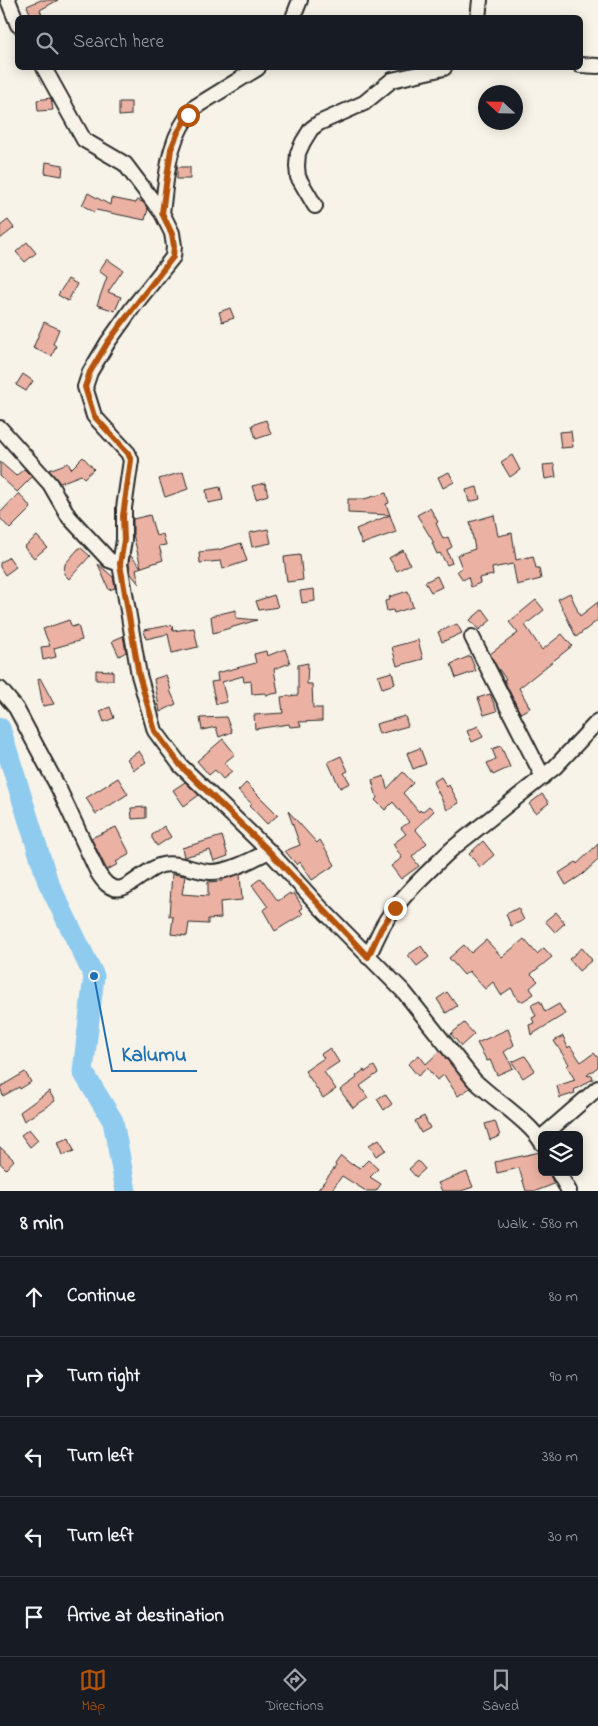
<!DOCTYPE html>
<meta charset="utf-8">
<style>
:root{--surface:#171b24;--page:#242831;--text:#f1f3f6;--muted:#9ea1a6;--line:#363941;--accent:#b45309}
body{margin:0;font-family:"Indie Flower",sans-serif;background:var(--page);color:var(--text)}
.controls{position:absolute;right:15px;bottom:15px;display:grid;overflow:hidden;border-radius:8px;box-shadow:0 2px 12px #0003}
.controls button{width:45px;height:45px;display:grid;place-items:center;padding:0;border:0;border-bottom:1px solid var(--line);background:var(--surface);color:var(--text);font:25px sans-serif}
.compass{position:absolute;left:478px;top:85px;width:45px;height:45px;border-radius:50%;background:var(--surface);box-shadow:0 2px 12px #0003;rotate:292deg}
.stop{position:absolute;width:15px;height:15px;margin:-11px;border:4px solid #b45309;border-radius:50%;background:#fff}
.stop.end{background:#b45309;border-color:#fff;box-shadow:0 1px 5px #0008}
.list{margin:0;padding:0;list-style:none}
h2{display:flex;justify-content:space-between;align-items:center;height:65px;margin:0;padding:0 20px;font-size:21px}
h2 small{font-size:16px;font-weight:400;color:var(--muted)}
.list li{display:grid;grid-template-columns:32px 1fr auto;gap:15px;align-items:center;box-sizing:border-box;height:80px;padding:0 20px;border-top:1px solid var(--line)}
.list b{display:block;font-size:19px;white-space:nowrap}
.list em{font-size:16px;font-style:normal;color:var(--muted)}
.icon{flex:none;width:28px;height:28px;fill:none;stroke:currentColor;stroke-width:2;stroke-linecap:round;stroke-linejoin:round}
.map{position:relative;flex:none;width:598px;height:1191px;overflow:hidden}
.search{position:absolute;background:var(--surface);box-shadow:0 2px 12px #0003;left:15px;right:15px;top:15px;height:55px;display:flex;align-items:center;gap:12px;box-sizing:border-box;padding:0 18px;border-radius:8px;color:var(--muted);font-size:19px}
.sheet{height:465px;background:var(--surface)}
nav{display:flex;justify-content:space-around;align-items:center;box-sizing:border-box;height:70px;border-top:1px solid var(--line);background:var(--surface);font-size:14px;color:var(--muted)}
nav a{display:grid;justify-items:center;gap:2px}
nav .on{color:var(--accent)}
.map>svg:first-child{display:block}
.lines{fill:none;stroke-linecap:round;stroke-linejoin:round}
.river{stroke:#8ecbef;stroke-width:21}
.building{fill:#ebb2a3;stroke:#2b2b2b}
.minor-casing{stroke:#2b2b2b;stroke-width:18}
.minor{stroke:#f7f3e8;stroke-width:14}
.route{stroke:#b45309;stroke-width:6}
.leader{fill:none;stroke:#1f6fb2;stroke-width:2}
.callout-dot{fill:#1f6fb2;stroke:#f7f3e8;stroke-width:2}
.callout-label{font-size:21px;text-anchor:middle;font-weight:bold;fill:#1f6fb2;stroke:#f7f3e8;stroke-width:4;stroke-linejoin:round;paint-order:stroke}
</style>
<div class="map">
<svg width="598" height="1191" viewBox="0 0 598 1191">
<rect width="100%" height="100%" fill="#f7f3e8"/>
<filter id="ink" filterUnits="userSpaceOnUse"><feTurbulence type="fractalNoise" baseFrequency=".02" numOctaves="2"/><feDisplacementMap in="SourceGraphic" scale="10" xChannelSelector="R" yChannelSelector="G"/><feConvolveMatrix kernelMatrix="1 2 1 2 8 2 1 2 1" color-interpolation-filters="sRGB"/></filter>
<g filter="url(#ink)">
<g class="lines">
<path class="river" d="M0,728L48,882L94,976L83,1072L113,1121L126,1191"/>
</g>
<path class="building" d="M41,0H58L40,10L43,18H32L27,6Z
M51,98L53,110L38,111L37,100Z
M119,102H131V115L119,116Z
M46,162L63,165L62,176L45,173Z
M177,167H190V179H177Z
M88,193L110,205L111,198L136,203L137,200L143,202L148,209L145,220L96,210L94,212L82,205Z
M8,220L14,228L0,239V226Z
M27,242L36,253L25,262L16,252Z
M107,259L123,270L108,292L121,297L115,311L97,305L107,277L99,271Z
M68,279L77,284L68,301L58,295Z
M230,308L234,318L222,322L219,312Z
M44,322L59,329L53,344L56,346L52,356L33,348Z
M23,374L33,381L26,391L16,385Z
M266,420L271,434L256,439L252,425Z
M571,431L573,447L561,448L559,432Z
M512,455L520,470L510,477L501,462Z
M83,457L94,469L84,478L81,475L60,483L49,470L68,463L71,469Z
M0,462L16,476L24,469L32,477L17,492L0,476Z
M554,464L556,477L545,479L543,465Z
M183,472L188,489L165,497L159,479Z
M449,472L454,482L443,488L438,477Z
M265,483L268,495L256,499L252,486Z
M220,487L223,500L208,503L206,490Z
M477,487L480,499L469,502L466,490Z
M19,493L31,508L10,529L0,518V513Z
M386,493L389,503L386,504L396,532L362,544L356,529L390,515L348,513V499H364Z
M430,508L438,522L436,523L443,539L448,537L452,547L447,550L452,563L447,565L440,553L437,554L432,543H434L417,515Z
M150,515L156,536L163,534L166,545L159,546L163,560L136,569L139,584L131,574L129,564L130,555L141,567L133,534V519Z
M494,515L498,536L512,533L516,560L533,556L536,568H539L541,579L517,585L513,564L492,568L493,575L479,578L480,583L471,587L468,577L463,580L457,571L462,568L457,555L475,549L470,522Z
M268,529L271,543L252,547L249,533Z
M37,536L47,547L34,558L24,547Z
M241,543L247,561L223,569L221,561L200,563L199,552L218,550Z
M80,547L90,556L69,579L64,574L65,564Z
M403,550L410,564L397,571L389,558Z
M300,555L303,580L287,582L284,557Z
M9,557L16,567L5,575L0,567V563Z
M98,564L113,577L115,588L109,590Z
M437,576L442,587L431,592L425,582Z
M314,589L315,601L302,603L300,591Z
M408,591L413,607L394,613L393,610L387,611L385,601L390,600L389,597Z
M570,593L580,616L598,602V620L576,637L558,599Z
M274,595L278,607L259,610L256,601Z
M536,600L544,610L525,625L542,650L562,634L572,646L519,688L530,708L520,713L504,680L506,679L497,667L490,654L518,633L509,622Z
M483,609L491,620L479,630L470,620Z
M236,610V618L257,620L213,633L211,616Z
M69,620L72,627L78,625L82,640L54,648L56,657L43,660L41,647L50,646L43,629Z
M457,624L462,633L442,642L438,632Z
M172,625L173,631L194,628L198,647L172,653L168,634L146,639L144,630Z
M123,636L126,652L119,656L112,641Z
M418,640L423,659L397,666L392,647Z
M285,649L290,663L274,669L278,693L266,695V693L252,694L251,681L244,682L243,676L222,682L227,702L216,704L211,682L218,681L217,673L256,663L254,654L266,651L267,656Z
M470,656L476,671L456,678L451,664Z
M308,663L307,684H312L313,708H322V721L299,722L301,726L290,727L289,724L255,729L254,715L283,713L281,697L298,695V665Z
M96,670L113,671V680H96Z
M392,672L395,684L382,688L378,676Z
M166,675L171,690H170L176,704L160,712L154,679Z
M40,678L54,704L43,706L38,679Z
M490,694L497,711L484,715L478,698Z
M110,707L114,718L104,722L100,711Z
M405,716L408,726L379,734L376,724Z
M226,717L232,732L219,737L216,727L202,730L200,718Z
M478,726L483,737L472,742L467,731Z
M223,739L235,754L224,763L232,772L223,779L215,770L209,775L197,761Z
M501,746L510,767L493,775L487,763L496,759L492,749Z
M420,748L426,764L413,769L407,753Z
M139,751L146,762L134,770L127,759Z
M341,756L348,771L344,773L350,783L340,788L328,762Z
M403,772L413,783L403,793L419,812L420,810L422,812L429,806L434,811L415,829L427,843L412,857L419,866L401,879L391,866L402,858L393,844L406,834L401,828L409,822L393,802L385,810L375,800L377,798L372,780L384,776L387,789Z
M441,777L447,787L449,785L459,803L447,810L433,782Z
M118,778L128,794L96,814L86,798Z
M185,782L199,795L184,806L173,790Z
M246,783L278,815L267,824L250,806L252,804L238,791Z
M542,794L549,803L536,813L529,804Z
M146,807V818L132,819L131,808Z
M288,811L317,843L320,840L335,865L312,880L300,862L297,865L285,851L300,845Z
M164,826L171,837L157,846L152,838V835Z
M116,827L130,854L116,862L118,864L107,870L91,838Z
M222,836L228,856L214,861L210,850L184,857L182,848Z
M483,841L494,855L480,867L469,854Z
M598,844V860L583,874L566,885L559,873L576,862L577,864Z
M172,874L185,876L182,894L208,896V882L223,881V879L240,874L242,900L220,902L221,918L208,919V924L189,923L187,936L171,934L173,917L169,916Z
M261,878L278,901L290,893L291,895L294,893L303,908L300,910L303,914L275,931L263,910L268,907L252,885Z
M518,908L524,920L511,926L506,914Z
M556,912L565,923L555,932L545,921Z
M524,939L537,954L544,948L552,957L531,974L538,981L530,988L534,994L523,1001H519L511,988L501,995L493,982L485,989L469,971L464,975L449,958L464,945L471,953L486,940L502,957Z
M421,946L429,957L417,966L408,955Z
M582,948L592,960L579,971L569,959Z
M447,992L457,1006L446,1013L437,999Z
M540,1001L545,1012L559,1004L565,1014L531,1035L529,1025L534,1023L532,1018L536,1016L531,1005Z
M464,1023L474,1034L461,1046L451,1034Z
M508,1029L514,1045L504,1052L513,1068L497,1075L490,1060L487,1061L477,1043Z
M563,1036L568,1048L570,1046L581,1062L594,1053L598,1058V1067L587,1075L588,1076L592,1075L593,1079L574,1090L575,1093L560,1098L557,1086L575,1080L567,1066L569,1064L554,1041Z
M330,1048L339,1062L324,1072L336,1089L323,1098L305,1071L324,1058L321,1054Z
M440,1051L470,1088L458,1096L444,1075L437,1080L427,1068L418,1076L408,1064L419,1055L426,1064Z
M525,1056L535,1070L523,1078L512,1062Z
M374,1066L378,1073L360,1086L368,1098L353,1108L340,1090L357,1078L356,1076L364,1070L365,1072Z
M25,1072L31,1082L20,1089L19,1087L3,1096L0,1087Z
M49,1091L55,1101L24,1121L20,1112Z
M385,1094L392,1104L384,1110L377,1099Z
M424,1116L430,1128L421,1133L415,1121Z
M495,1121L500,1136L490,1140L485,1124Z
M29,1129L38,1140L30,1147L21,1135Z
M69,1138L74,1151L63,1155L58,1142Z
M379,1139L386,1150L376,1156L369,1145Z
M0,1147L14,1160L6,1169L0,1163Z
M540,1152L542,1158V1175L549,1173L554,1184L536,1191H526L519,1168L497,1173L495,1162Z
M341,1156L352,1165L353,1164L360,1168L368,1160L378,1169L370,1177L381,1184L376,1191H366L342,1176L331,1191H317L336,1166L335,1164Z
M418,1161L425,1169L416,1177L409,1169Z
M467,1172L473,1187L461,1191H442L438,1183Z"/>
<g class="lines">
<defs>
<path id="minor" d="M8,0L18,25
M293,18L300,0
M478,18L480,0
M580,65L598,66
M44,68L84,140L125,164L162,213L172,233L174,246L173,257L133,307L108,342L90,372L85,387L94,416L128,453L131,460L124,508V540L120,564L139,675L155,731L181,766L269,851L320,907L404,992L474,1080C492,1098 530,1122 542,1143
M315,206L298,177L297,166L298,153L303,142L311,129L319,123L364,103L392,80L444,68
M162,213C167,175 167,138 195,107L258,68
M0,428L50,484L69,517L109,560L120,564
M472,637L543,777
M0,689L16,708L58,787L98,873C103,881 110,891 122,888C135,884 148,868 162,865C178,861 195,872 211,872C230,872 253,859 269,851
M368,957C374,944 380,930 387,919C403,894 432,868 453,848L555,767L598,721
M544,1135L598,1088
M558,1172L569,1191"/>
</defs>
<use href="#minor" class="minor-casing"/>
<use href="#minor" class="minor"/>
</g>
</g>
<g class="lines" filter="url(#ink)">
<path class="route" d="M188,115L178,132L171,149L162,213L172,234L174,246L173,257L134,307L108,342L90,372L85,387L94,416L128,453L131,460L123,516L124,540L120,564L132,634L139,675L155,731L181,766L269,851L368,957L381,929L395,908"/>
</g>
<path class="leader" d="M94 976L112 1071H197"/>
<circle class="callout-dot" cx="94" cy="976" r="5"/>
<g class="callout-label">
<text x="154" y="1061">Kalumu</text>
</g>
</svg>
<div class="controls">
<button><svg class="icon" aria-label="layers" viewBox="0 0 24 24"><path d="M12 4l9 5-9 5-9-5zM3 14l9 5 9-5"/></svg></button>
</div>
<svg class="compass" viewBox="-18 -18 36 36"><path d="M0-13l5 13h-10z" fill="#e53935"/><path d="M0 13l5-13h-10z" fill="#9ea1a6"/></svg>
<div class="stop" style="left:188px;top:115px"></div>
<div class="stop end" style="left:395px;top:908px"></div>
<div class="search"><svg class="icon" aria-label="search" viewBox="0 0 24 24"><circle cx="10" cy="10" r="6"/><path d="M15 15l6 6"/></svg>Search here</div>
</div>
<section class="sheet">
<h2>8 min<small>Walk · 580 m</small></h2>
<ul class="list">
<li><svg class="icon" aria-label="ahead" viewBox="0 0 24 24"><path d="M12 20V5M6 11l6-6 6 6"/></svg><div><b>Continue</b></div><em>80 m</em></li>
<li><svg class="icon" aria-label="right" viewBox="0 0 24 24"><path d="M7 20v-9h11M14 6l5 5-5 5"/></svg><div><b>Turn right</b></div><em>90 m</em></li>
<li><svg class="icon" aria-label="left" viewBox="0 0 24 24"><path d="M17 20v-9H6M10 6l-5 5 5 5"/></svg><div><b>Turn left</b></div><em>380 m</em></li>
<li><svg class="icon" aria-label="left" viewBox="0 0 24 24"><path d="M17 20v-9H6M10 6l-5 5 5 5"/></svg><div><b>Turn left</b></div><em>30 m</em></li>
<li><svg class="icon" aria-label="arrive" viewBox="0 0 24 24"><path d="M6 21V4h12l-3 4 3 4H6"/></svg><div><b>Arrive at destination</b></div></li>
</ul>
</section>
<nav>
<a class="on"><svg class="icon" aria-label="map" viewBox="0 0 24 24"><path d="M3 6l6-2 6 2 6-2v14l-6 2-6-2-6 2zM9 4v14M15 6v14"/></svg>Map</a>
<a><svg class="icon" aria-label="directions" viewBox="0 0 24 24"><path d="M12 3l9 9-9 9-9-9zM9 14v-3h6M13 9l2 2-2 2"/></svg>Directions</a>
<a><svg class="icon" aria-label="saved" viewBox="0 0 24 24"><path d="M7 4h10v16l-5-4-5 4z"/></svg>Saved</a>
</nav>
